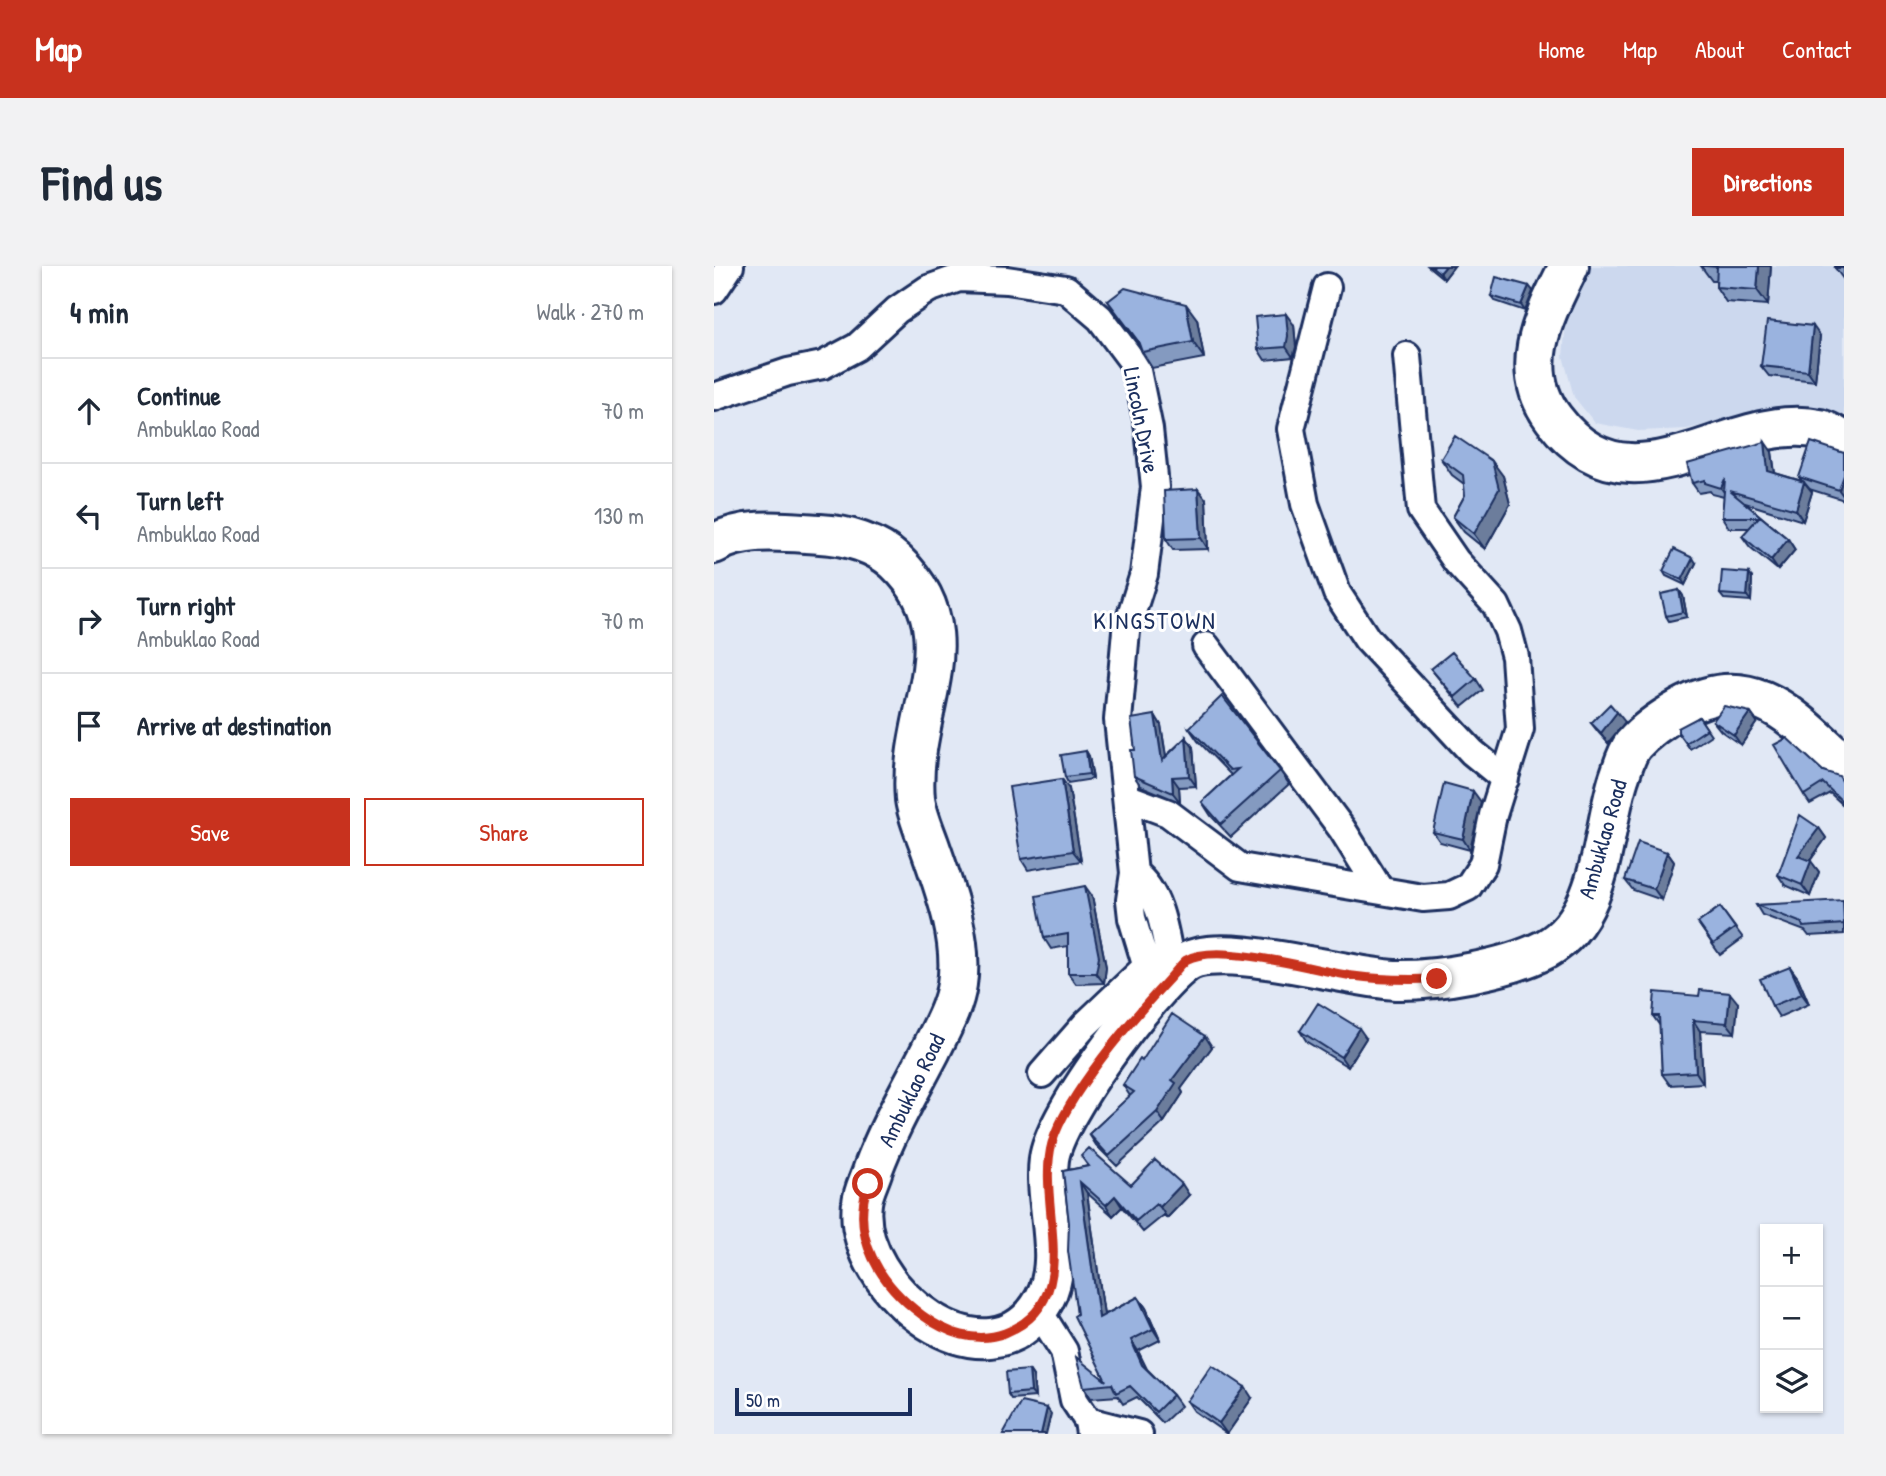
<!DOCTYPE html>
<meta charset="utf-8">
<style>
:root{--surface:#fff;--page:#f2f2f3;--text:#1f2937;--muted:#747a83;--line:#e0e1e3;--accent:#c8321e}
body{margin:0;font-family:"Patrick Hand",sans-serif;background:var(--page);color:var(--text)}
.controls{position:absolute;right:21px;bottom:21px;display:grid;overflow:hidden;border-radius:0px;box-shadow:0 2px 5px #0004}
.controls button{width:63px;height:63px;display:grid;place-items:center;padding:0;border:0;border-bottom:2px solid var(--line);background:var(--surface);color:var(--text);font:35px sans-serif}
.scale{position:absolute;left:21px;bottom:18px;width:177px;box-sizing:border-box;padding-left:7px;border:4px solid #1b2f5e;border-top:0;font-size:19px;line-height:24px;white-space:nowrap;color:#1b2f5e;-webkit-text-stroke:5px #fff;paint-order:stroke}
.stop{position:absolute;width:21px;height:21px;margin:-16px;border:5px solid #c8321e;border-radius:50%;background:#fff}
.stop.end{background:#c8321e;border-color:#fff;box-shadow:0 2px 7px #0008}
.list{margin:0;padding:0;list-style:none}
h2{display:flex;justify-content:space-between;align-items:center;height:91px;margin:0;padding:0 28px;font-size:30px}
h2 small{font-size:23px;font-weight:400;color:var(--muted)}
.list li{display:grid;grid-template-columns:46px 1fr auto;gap:21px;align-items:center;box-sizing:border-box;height:105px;padding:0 28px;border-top:2px solid var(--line)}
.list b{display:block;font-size:26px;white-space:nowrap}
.list p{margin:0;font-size:23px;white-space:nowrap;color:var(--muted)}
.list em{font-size:23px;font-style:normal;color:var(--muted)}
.actions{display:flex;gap:14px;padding:21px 28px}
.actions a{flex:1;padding:16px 0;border:2px solid var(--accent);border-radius:0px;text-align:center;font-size:24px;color:var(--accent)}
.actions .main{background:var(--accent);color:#fff}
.icon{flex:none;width:38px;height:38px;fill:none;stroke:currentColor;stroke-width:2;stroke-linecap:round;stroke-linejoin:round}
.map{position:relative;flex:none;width:1130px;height:1168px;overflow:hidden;border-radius:0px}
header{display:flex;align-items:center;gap:42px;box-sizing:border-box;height:98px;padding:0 35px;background:var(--accent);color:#fff}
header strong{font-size:33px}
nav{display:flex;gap:38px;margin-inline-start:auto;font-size:24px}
.intro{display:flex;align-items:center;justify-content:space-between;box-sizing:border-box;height:168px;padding:0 42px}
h1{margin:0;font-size:49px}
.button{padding:18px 32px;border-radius:0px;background:var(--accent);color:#fff;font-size:24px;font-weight:700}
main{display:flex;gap:42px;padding:0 42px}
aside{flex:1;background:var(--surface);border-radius:0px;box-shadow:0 2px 5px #0004}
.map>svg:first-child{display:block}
.built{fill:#ccd8ee}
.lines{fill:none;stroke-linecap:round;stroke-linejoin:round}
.street-casing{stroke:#1b2f5e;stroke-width:32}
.primary-casing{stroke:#1b2f5e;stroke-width:44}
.street{stroke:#fff;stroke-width:26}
.primary{stroke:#fff;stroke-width:38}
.wall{fill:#849ac0;stroke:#1b2f5e;stroke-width:2}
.shaded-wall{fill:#6c7d9c;stroke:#1b2f5e;stroke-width:2}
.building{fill:#9ab3df;stroke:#1b2f5e;stroke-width:2}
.route{stroke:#c8321e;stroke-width:9}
.labels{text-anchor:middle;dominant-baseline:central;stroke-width:6;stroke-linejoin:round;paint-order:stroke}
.street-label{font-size:23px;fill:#1b2f5e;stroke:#fff}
.neighbourhood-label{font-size:24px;letter-spacing:2px;fill:#1b2f5e;stroke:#fff}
</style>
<header>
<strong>Map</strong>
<nav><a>Home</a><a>Map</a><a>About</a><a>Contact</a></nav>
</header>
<div class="intro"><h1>Find us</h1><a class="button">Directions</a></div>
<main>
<aside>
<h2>4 min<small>Walk · 270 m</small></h2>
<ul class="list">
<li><svg class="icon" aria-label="ahead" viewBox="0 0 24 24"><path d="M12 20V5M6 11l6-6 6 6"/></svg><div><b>Continue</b><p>Ambuklao Road</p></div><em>70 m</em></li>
<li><svg class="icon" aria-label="left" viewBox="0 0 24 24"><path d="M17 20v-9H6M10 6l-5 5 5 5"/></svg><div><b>Turn left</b><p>Ambuklao Road</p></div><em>130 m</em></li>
<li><svg class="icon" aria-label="right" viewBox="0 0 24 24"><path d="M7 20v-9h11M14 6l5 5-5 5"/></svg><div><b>Turn right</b><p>Ambuklao Road</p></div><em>70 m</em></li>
<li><svg class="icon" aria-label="arrive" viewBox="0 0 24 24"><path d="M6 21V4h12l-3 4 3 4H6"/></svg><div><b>Arrive at destination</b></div></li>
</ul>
<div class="actions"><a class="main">Save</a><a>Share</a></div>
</aside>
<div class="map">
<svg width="1130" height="1168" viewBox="0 0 1130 1168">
<rect width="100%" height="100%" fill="#e1e8f5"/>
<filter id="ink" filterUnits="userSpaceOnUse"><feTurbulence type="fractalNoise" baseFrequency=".0143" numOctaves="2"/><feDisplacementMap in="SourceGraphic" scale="14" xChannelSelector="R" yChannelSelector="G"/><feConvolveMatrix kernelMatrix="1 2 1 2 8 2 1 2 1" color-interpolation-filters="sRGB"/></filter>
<g filter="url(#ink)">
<path class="built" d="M872,0H1130V157L1111,147L1056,144L973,163L924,165L881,157L860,131L849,90L853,43Z"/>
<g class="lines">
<defs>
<path id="street" d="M613,21L577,163L591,238L623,327L653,373L758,486L791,513
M0,24L16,0
M0,131L74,106L109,99L143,81L183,44L214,23L245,12L293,14L352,23L386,52L422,100L435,163L441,221L430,308L412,365L404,454L420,607L416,634L418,652L441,728
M492,380L628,563L666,624
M414,532L454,547L526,601L709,632L735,630L754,621L769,598L779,549L806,463L801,391L794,365L782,339L742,295L707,244L693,90
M420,607C450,630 451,674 459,709
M328,808L371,759L432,701
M324,1044L350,1085L360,1134L374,1155L376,1168
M374,1155L425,1168"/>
<path id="primary" d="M855,0C831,49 801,102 840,153C918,256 1012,144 1106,163C1114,165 1123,171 1130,175
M0,278C30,260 72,266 106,268C132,269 163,278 182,296C259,369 193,444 201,533C203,548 210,564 215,578C230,621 250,673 243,718C240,741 227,763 217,784C197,823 174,862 159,903C156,913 149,926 148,937C137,1023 276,1131 330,1034C353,992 329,938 335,893C341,849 434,725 470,698C502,672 634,712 681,714C723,715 794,703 832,683C890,651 887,567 905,512C909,501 912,488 919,479C931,465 950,452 966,443C1037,402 1079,451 1130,498"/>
</defs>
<use href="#street" class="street-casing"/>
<use href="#primary" class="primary-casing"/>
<use href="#street" class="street"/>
<use href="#primary" class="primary"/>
</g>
<path class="wall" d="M714,0H740L730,13Z
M987,0H1057L1054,39L1012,36L1002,21V15H998Z
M1130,0V14L1121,2Z
M815,20L819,25L811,45L781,35L777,30Z
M394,35L483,53L490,92L438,102L428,86L424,77Z
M580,59L582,81L579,91L551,94L544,83Z
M1106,70L1101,115L1055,110L1047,100Z
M1058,186L1061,207L1088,215L1085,211L1130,187V234L1095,223L1098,226L1089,255L1031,237L1074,273L1081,284L1064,304L1036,281L1028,270L1036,262H1015L1008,251L1010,231L998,228L996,225L985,227L978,217Z
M727,193L789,210L796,238L771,283L750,266L739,251L751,229L750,218L738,209Z
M492,233L494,283L459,284L452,273Z
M982,297L971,319L952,310L949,305Z
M1038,312L1037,335L1010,333L1006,328Z
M965,324L969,330L973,351L955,355L952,350Z
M717,403L762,413L769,424L748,441Z
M1036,446L1043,456L1027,479L1007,465L999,455Z
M441,449L447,459L452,490L472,471L479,481L482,520L465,521L466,536L427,520L420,510L421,484Z
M985,451L997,469L976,483L964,466Z
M911,456L894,477L885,467L877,457Z
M475,462L566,505L575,518L517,571L497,550L488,536L517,509L484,475Z
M372,485L375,490L379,513L354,517L351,511Z
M1109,505L1130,517V540L1116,527L1096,538L1090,529Z
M355,523L367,595L314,604L307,593Z
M767,536L756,584L726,576L719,566Z
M1105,562L1112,572L1096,595L1105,606L1096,630L1071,619L1064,609Z
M953,586L960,596L948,634L919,624L911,614Z
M378,630L392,701L390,717L362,718L354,707V680L337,683L330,672Z
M1130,636V668L1095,670L1091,665L1048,649L1042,639Z
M1006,641L1029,672L1006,689L984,657Z
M1076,701L1084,712L1095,738L1065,751L1058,740Z
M1024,737L1021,767L986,765L989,817L956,819L948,808L946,760L939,750Z
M586,765L652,772L634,801L593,776Z
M498,781L467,823L469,827L450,856L403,900L382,879L375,868L416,830L409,819L428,795Z
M367,890L417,919L475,929L453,952L450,949L429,966L408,941L399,950L373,927L390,1049L424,1031L432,1042L446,1074L424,1085L433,1103L459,1129L467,1140L449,1157L423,1131L409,1138L404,1130L377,1132L370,1121L392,1115L363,1048L355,957L349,905L374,900Z
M315,1104L319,1110L321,1131L297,1133L294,1128Z
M538,1132L513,1168L480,1145L473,1135Z"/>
<path class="shaded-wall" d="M732,0H740L730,13L726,7Z
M1045,0H1057L1054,39L1043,24Z
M815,20L819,25L811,45L807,39Z
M472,38L483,53L490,92L479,76Z
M572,48L580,59L582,81L579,91L572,81Z
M1099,60L1106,70L1101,115L1094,105Z
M1051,176L1058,186L1062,216L1054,205Z
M778,195L789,210L796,238L771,283L760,268Z
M1130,209V231L1125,224Z
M1011,213L1014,232L1007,222Z
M1090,216L1098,226L1089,255L1082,244Z
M484,223L492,233L494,283L487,272Z
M1074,273L1081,284L1064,304L1057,294Z
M979,292L982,297L971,319L968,314Z
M1035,307L1038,312L1037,335L1033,330Z
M965,324L969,330L973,351L969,346Z
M903,446L911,456L894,477L887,467Z
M1036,446L1043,456L1027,479L1020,469Z
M441,449L447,459L454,504L448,495Z
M472,471L479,481L482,520L475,510Z
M372,485L375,490L379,513L375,508Z
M458,511L465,521L466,536L459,527Z
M348,513L355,523L367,595L359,585Z
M759,525L767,536L756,584L749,573Z
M1105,562L1112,572L1091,601L1084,590Z
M953,586L960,596L948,634L940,623Z
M1097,595L1105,606L1096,630L1088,619Z
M371,620L378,630L392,701L390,717L382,707Z
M1076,701L1084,712L1095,738L1088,728Z
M1016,727L1024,737L1021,767L1013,757Z
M979,754L986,765L989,817L982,806Z
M645,762L652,772L634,801L627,791Z
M491,770L498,781L467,823L469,827L450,856L443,846L458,814Z
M366,916L373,927L392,1063L385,1052Z
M468,918L475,929L453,952L446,941Z
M401,930L408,941L399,950L392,939Z
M424,1031L432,1042L446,1074L439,1063Z
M417,1074L424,1085L436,1110L428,1099Z
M315,1104L319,1110L321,1131L317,1126Z
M531,1121L538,1132L513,1168L505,1157Z
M333,1142L337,1148L332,1168H327Z"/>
<path class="building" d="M717,0H732L726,7Z
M991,0H1045L1043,24L1002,21L1003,1Z
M1121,0H1130V2H1121Z
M782,11L815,20L807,39L777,30Z
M411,22L472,38L479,76L428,86L424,75L394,35Z
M572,48L574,70L572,81L544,83L541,51Z
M1053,55L1099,60L1094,105L1047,100Z
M741,170L778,195L785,223L760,268L739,251L751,229L749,209L727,193Z
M1051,176L1054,205L1090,216L1082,244L1016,225L1074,273L1057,294L1028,270L1045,251H1008L1011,213L1007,222L991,217V214L978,217L973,198Z
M1097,176L1130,187V209L1125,224L1085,211Z
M484,223L487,272L452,273L450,225Z
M960,283L979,292L968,314L949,305Z
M1008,305L1035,307L1033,330L1006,328Z
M965,324L969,346L952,350L947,328Z
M738,386L762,413L741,431L717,403Z
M508,430L566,505L507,558L488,536L524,503L516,504L475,462Z
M896,438L903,446L887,467L877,457Z
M1010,440L1036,446L1020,469L999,455Z
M441,449L448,495L472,471L475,510L458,511L459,527L420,510L417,484H421L417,453Z
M985,451L993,463L972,477L964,466V462Z
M1073,472L1109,505L1125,510L1130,518V537L1109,517L1090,529L1060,479Z
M372,485L375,508L351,511L347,489Z
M348,513L359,585L307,593L295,521Z
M730,517L759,525L749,573L719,566Z
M1086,549L1105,562L1084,590L1097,595L1088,619L1064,609Z
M924,576L953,586L940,623L911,614Z
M371,620L385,691L382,707H354V668L330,672L322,630Z
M1129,634L1130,658L1089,661L1088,657L1042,639Z
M1006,641L1021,662L999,678L984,657Z
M1076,701L1088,728L1058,740L1046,713Z
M986,724L1016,727L1013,757L979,754L982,806L948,808L945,750H939L941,726L985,730Z
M604,737L645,762L627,791L586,765Z
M458,748L491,770L458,814L462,817L443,846L395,890L375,868L420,826L409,819L426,793L428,795Z
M375,882L417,919L441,894L468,918L446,941L442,938L422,955L401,930L392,939L366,916L385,1052L424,1031L439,1063L417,1074L428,1099L459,1129L442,1146L416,1120L402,1127L398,1118L370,1121L362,1091L392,1115L360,1050L363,1048L354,985L355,957L349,905L375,900L367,890Z
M498,1099L531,1121L505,1157L473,1135Z
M315,1104L317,1126L294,1128L292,1106Z
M307,1136L333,1142L327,1168H289Z"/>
</g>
<g class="lines" filter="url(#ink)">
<path class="route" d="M154,918C136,971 166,1018 208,1049C232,1067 262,1078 291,1067C374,1034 321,939 338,877C353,828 419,752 454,714C460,708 466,699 472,694C504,675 602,705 639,710C667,714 695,714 723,713"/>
</g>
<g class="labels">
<g class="street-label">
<text transform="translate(428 154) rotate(79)">Lincoln Drive</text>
<text transform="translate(888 573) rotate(-74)">Ambuklao Road</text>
<text transform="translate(197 824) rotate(-64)">Ambuklao Road</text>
</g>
<g class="neighbourhood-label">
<text x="441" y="354">KINGSTOWN</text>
</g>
</g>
</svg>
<div class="controls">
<button>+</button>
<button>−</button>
<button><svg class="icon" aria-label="layers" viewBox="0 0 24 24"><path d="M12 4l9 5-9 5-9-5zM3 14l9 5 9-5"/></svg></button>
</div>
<div class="scale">50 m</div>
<div class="stop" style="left:154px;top:918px"></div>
<div class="stop end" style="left:723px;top:713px"></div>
</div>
</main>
